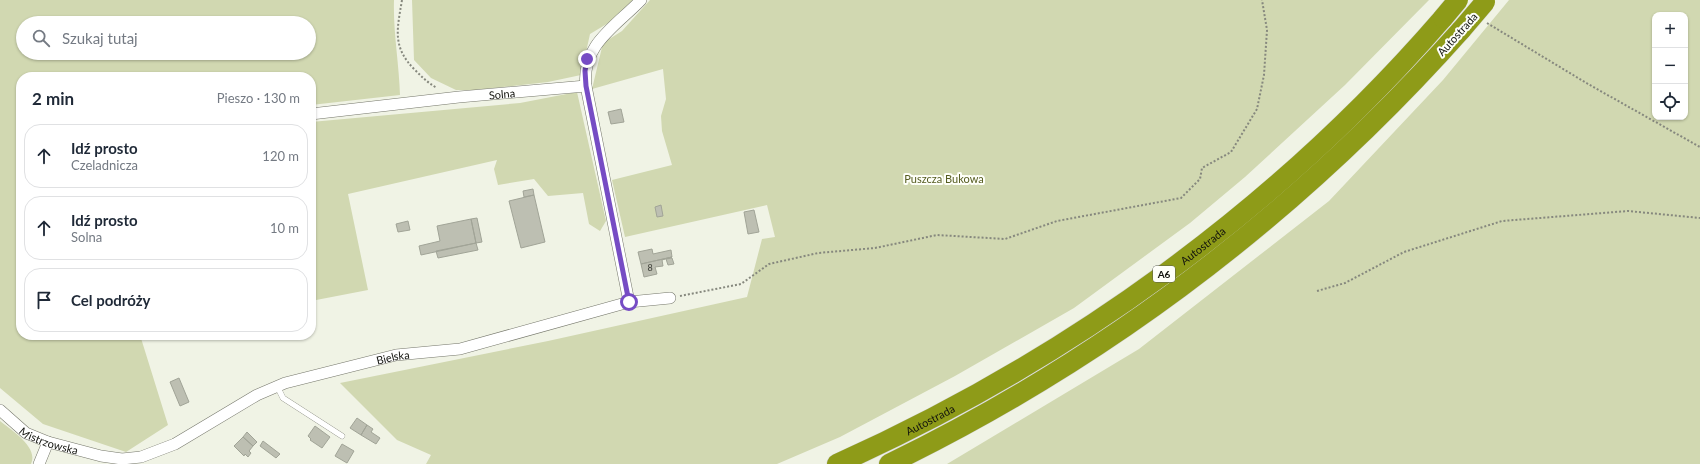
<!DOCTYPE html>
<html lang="pl">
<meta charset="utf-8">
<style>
:root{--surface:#fff;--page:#f2f2f3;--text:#1f2937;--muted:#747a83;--line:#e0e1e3}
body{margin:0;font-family:Lato,sans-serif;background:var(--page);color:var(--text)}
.controls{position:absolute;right:12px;top:12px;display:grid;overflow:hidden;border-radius:8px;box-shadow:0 1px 3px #0004}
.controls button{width:36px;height:36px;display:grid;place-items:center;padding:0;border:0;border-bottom:1px solid var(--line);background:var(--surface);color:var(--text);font:20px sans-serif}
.stop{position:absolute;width:12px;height:12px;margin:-9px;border:3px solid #764cc4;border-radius:50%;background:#fff}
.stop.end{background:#764cc4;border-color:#fff;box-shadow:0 1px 4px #0008}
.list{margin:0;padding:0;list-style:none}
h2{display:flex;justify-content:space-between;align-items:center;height:52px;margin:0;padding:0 16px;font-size:17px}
h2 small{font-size:13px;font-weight:400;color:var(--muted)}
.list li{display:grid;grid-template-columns:26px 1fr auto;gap:12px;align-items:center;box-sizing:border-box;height:64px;margin:0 8px 8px;padding:0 8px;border:1px solid var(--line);border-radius:16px}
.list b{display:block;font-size:15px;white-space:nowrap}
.list p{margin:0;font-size:13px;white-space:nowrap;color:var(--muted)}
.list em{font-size:13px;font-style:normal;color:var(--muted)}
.icon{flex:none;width:22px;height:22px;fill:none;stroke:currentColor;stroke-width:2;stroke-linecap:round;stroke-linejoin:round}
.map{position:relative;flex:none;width:1700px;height:464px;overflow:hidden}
.search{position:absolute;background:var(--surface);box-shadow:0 1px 3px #0004;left:16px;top:16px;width:300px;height:44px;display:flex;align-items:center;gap:10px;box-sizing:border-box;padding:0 14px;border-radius:22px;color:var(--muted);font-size:15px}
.panel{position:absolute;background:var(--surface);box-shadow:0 1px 3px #0004;left:16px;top:72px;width:300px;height:268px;border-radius:16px}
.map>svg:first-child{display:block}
.green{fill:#d1d8b1;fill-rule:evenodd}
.building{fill:#bdbfb2;stroke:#a1a497}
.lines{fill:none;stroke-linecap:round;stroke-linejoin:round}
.lane-casing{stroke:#75776b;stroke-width:6}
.street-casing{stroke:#75776b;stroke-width:12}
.highway-casing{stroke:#d4d5d4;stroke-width:21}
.path{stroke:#86887e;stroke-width:2;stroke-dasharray:2 2;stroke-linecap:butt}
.lane{stroke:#fff;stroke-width:5.5}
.street{stroke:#fff;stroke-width:11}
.highway{stroke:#8e9b18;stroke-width:20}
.highway-bridge-casing{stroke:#d4d5d4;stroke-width:21;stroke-linecap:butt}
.highway-bridge{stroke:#8e9b18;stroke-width:20}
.route{stroke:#764cc4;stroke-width:5}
.labels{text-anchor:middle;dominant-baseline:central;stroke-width:4;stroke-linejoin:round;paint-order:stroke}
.number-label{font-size:9px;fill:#3d3e37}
.shield{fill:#fefff9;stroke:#595a54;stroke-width:1}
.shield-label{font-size:10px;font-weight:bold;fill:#12130e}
.street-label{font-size:11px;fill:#12130e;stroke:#fefff9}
.park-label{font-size:11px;fill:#555c20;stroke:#fefff9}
</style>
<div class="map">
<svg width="1700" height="464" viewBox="0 0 1700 464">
<rect width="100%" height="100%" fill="#f0f3e5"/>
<path class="green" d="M0,0H394C393,32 399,63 400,95L311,105V77H21V335H140L168,425L126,452L43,424L0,388ZM23,23H309V53H23Z
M412,0H633L615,19L590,34L581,75L548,82L475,90H456L431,78L414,60Z
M650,0H1429L1345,85L1245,177L1190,223L1074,308L955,376L840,437L777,464H426L431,455L397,440L340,383L548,341L747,297L762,239L775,237L767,205L625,237L612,180L672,165L662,131L661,116L666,99L663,69L592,89L603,43L622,31Z
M1509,0H1700V464H947L1139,349L1329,201L1443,80ZM1655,15H1685V117H1655Z
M577,92L606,221L600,231L589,224L583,193L548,196L534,179L498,185L494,169L497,160L348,194L368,290L311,301V122L520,103Z
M0,421C11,430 39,447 31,464H0Z"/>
<path class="building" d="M621,109L624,122L611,124L608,112Z
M533,189L534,195L524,197L523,191Z
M534,195L545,242L521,248L509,201Z
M661,205L663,216L657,217L655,207Z
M754,210L759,232L748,234L744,212Z
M477,218L482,242L476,243L471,219Z
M471,219L476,243L421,255L419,246L440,241L437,226Z
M408,221L410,230L398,232L396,224Z
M476,243L478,250L438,258L436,251Z
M652,249L653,254L671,250L672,257L641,264L638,252Z
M672,257L662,260L663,266L655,267L657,274L644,277L641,264Z
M672,258L674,264L668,265L666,259Z
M179,378L189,402L180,406L170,382Z
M357,418L367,425L361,435L350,428Z
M367,425L373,429L371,432L380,438L376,444L361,435Z
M315,426L330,437L322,448L310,440L311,439L308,436Z
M247,432L257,442L253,446L243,437Z
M243,437L253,446L249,451L251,453L248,457L245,454L244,456L234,446Z
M263,441L280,454L276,458L260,446Z
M342,444L354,451L347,463L335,456Z"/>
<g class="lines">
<defs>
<path id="lane" d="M277,386L283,398L342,436"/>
<g id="street">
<path id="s1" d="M311,114L459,97L586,86"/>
<path d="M629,302L586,86C581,45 616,26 641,0"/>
<path id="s2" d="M0,410L26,433L48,442L101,456L122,459L141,457L175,444L257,395L285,383L396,355L460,349L629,302L670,298"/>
<path d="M39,464L48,442"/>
</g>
<g id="highway">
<path id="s3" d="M837,464C1067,361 1278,209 1443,18"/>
<path d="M889,464C1107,358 1300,211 1462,29"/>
</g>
</defs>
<use href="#lane" class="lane-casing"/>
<use href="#street" class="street-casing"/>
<use href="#highway" class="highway-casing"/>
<path class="path" d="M402,0C397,30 392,47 415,70C422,77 428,83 437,88
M1487,23L1588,84L1700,147
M1317,291L1345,283L1404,252L1502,221L1628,211L1700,218
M680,296L741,284L769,264L818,253L875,248L937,235L1005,239L1057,221L1181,198L1200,179L1202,168L1231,152L1257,109L1264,75L1267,30L1262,0"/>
<use href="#lane" class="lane"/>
<use href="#street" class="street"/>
<use href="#highway" class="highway"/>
<defs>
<path id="highway-bridge" d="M1443,18L1458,0
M1462,29L1485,2"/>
</defs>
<use href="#highway-bridge" class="highway-bridge-casing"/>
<use href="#highway-bridge" class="highway-bridge"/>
</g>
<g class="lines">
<path class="route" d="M587,59L585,71L586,86L629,302"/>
</g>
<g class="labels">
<g class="number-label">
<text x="650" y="267">8</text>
</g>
<rect class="shield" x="1153" y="266" width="22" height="16" rx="3"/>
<g class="shield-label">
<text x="1164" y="274">A6</text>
</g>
<g class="street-label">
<text transform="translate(1457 34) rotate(-48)">Autostrada</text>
<text stroke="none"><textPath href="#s1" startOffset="192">Solna</textPath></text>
<text stroke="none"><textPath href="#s3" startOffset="427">Autostrada</textPath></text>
<text stroke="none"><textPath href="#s2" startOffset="427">Bielska</textPath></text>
<text stroke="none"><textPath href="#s3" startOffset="103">Autostrada</textPath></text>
<text stroke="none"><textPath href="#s2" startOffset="59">Mistrzowska</textPath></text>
</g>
<g class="park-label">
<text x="944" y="178">Puszcza Bukowa</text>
</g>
</g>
</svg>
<div class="controls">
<button>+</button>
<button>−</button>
<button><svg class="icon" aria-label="locate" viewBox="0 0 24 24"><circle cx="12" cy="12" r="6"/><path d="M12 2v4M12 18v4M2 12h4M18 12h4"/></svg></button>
</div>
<div class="stop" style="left:629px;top:302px"></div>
<div class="stop end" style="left:587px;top:59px"></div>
<div class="search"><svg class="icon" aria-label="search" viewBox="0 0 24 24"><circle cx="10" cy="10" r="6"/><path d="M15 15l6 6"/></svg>Szukaj tutaj</div>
<section class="panel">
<h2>2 min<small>Pieszo · 130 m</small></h2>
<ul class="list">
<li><svg class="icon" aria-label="ahead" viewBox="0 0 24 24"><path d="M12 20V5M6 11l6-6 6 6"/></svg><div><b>Idź prosto</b><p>Czeladnicza</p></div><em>120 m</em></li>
<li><svg class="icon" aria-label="ahead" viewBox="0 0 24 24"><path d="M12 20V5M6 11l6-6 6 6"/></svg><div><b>Idź prosto</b><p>Solna</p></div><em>10 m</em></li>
<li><svg class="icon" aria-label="arrive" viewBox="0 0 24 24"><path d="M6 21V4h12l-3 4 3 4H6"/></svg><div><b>Cel podróży</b></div></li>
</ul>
</section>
</div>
